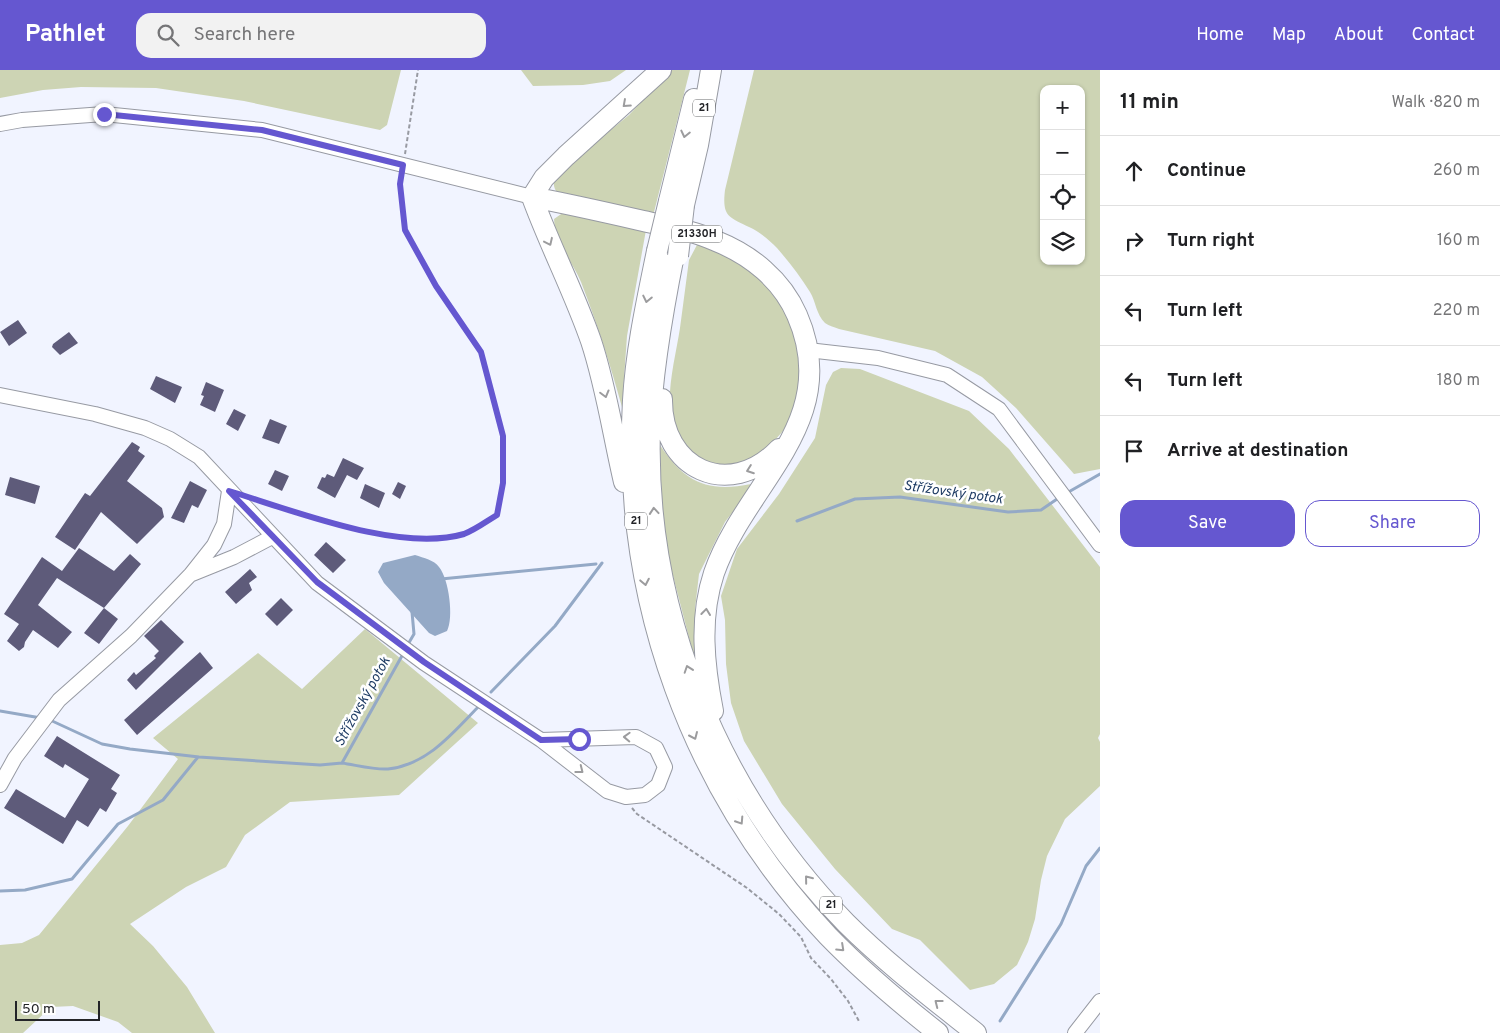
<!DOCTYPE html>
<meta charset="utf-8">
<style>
:root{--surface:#fff;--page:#f2f2f2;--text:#202124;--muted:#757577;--line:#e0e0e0;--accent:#6557d0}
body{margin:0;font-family:Overpass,sans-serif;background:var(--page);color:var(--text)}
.controls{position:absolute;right:15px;top:15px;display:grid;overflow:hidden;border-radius:10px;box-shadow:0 1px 4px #0004}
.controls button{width:45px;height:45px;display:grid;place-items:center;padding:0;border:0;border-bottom:1px solid var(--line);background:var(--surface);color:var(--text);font:25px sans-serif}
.scale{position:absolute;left:15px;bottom:12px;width:85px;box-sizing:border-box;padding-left:5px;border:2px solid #232428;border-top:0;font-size:14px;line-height:18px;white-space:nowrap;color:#232428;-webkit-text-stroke:4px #fff;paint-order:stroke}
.stop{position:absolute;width:15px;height:15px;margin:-11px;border:4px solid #6557d0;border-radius:50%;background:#fff}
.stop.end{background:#6557d0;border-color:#fff;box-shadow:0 1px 5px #0008}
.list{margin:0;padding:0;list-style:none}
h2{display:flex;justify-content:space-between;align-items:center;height:65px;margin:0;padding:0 20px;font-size:21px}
h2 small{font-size:16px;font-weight:400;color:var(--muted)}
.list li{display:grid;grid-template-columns:32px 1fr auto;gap:15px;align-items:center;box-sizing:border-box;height:70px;padding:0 20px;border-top:1px solid var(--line)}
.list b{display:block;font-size:19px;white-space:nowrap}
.list em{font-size:16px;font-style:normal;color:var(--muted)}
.actions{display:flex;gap:10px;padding:15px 20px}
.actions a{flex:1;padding:11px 0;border:1px solid var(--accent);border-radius:15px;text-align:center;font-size:18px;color:var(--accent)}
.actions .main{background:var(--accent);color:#fff}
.icon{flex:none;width:28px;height:28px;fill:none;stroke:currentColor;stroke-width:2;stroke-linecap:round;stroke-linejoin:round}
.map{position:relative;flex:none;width:1100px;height:963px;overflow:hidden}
header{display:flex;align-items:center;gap:30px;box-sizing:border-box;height:70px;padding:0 25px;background:var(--accent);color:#fff}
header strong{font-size:24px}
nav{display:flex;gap:28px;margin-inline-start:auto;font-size:18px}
.search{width:350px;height:45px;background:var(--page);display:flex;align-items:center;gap:12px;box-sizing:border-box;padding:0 18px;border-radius:15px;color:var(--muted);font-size:19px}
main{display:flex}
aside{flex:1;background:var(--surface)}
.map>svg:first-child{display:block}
.green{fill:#cdd4b4;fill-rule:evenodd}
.water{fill:#94a9c6}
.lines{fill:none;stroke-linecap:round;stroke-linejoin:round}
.stream{stroke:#94a9c6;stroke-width:3}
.building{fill:#5e5b7a}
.minor-casing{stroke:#979aa3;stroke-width:16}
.highway-casing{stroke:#979aa3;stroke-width:22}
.path{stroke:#989aa2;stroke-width:2;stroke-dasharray:4 2.5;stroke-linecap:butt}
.minor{stroke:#fff;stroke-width:14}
.highway{stroke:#fff;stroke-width:20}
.highway-bridge-casing{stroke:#979aa3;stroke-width:22;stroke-linecap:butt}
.highway-bridge{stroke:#fff;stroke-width:20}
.oneway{stroke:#9c9c9e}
.route{stroke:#6557d0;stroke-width:6}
.labels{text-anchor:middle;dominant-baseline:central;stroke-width:5;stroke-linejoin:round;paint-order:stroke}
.shield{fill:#fff;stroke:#656668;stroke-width:1}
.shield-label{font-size:11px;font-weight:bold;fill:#232428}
.water-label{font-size:14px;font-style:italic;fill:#203d65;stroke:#fff}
</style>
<header>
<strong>Pathlet</strong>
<div class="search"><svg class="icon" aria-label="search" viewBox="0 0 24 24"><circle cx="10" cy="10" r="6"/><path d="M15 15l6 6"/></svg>Search here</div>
<nav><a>Home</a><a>Map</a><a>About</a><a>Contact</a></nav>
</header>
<main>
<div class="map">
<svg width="1100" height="963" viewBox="0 0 1100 963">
<rect width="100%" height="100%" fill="#f1f4ff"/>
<path class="green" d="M0,0H401L387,55L380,60L244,31L156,18L81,17L43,20L0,28Z
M521,0H626L610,11L583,15L533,16Z
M671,0H690L653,146L558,124C552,116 553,111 558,103L629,45Z
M754,0H1100V399L1074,404L1016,338L982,307L935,281L839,259C835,257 829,256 825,253C816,244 816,232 810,222C800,206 789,192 777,178C770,171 759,161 749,157C728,147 722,146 725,120ZM1044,19H1081V191H1044Z
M564,142L646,160L627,266L622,337C610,294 597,253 581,212C572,191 555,173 554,149Z
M698,173C730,186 760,202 779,232C800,264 809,325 785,358C779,367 770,375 761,382C744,397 723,398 702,389C684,381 672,358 670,340C668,313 676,284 680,258C683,235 686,213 689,190Z
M841,298L860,299L969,341L1009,379L1100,497V664L1098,668L1100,672V716L1065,749L1047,786L1041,810L1035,849L1028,872L1017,895L994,914L970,920L920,870L892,859L835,799L782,734L744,671L731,633L726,594L725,550L721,526L737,479L779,424L815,368L826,315L833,302Z
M660,375C684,412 707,423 751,414L748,422L725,452L699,504L695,539V591L670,494L662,443Z
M365,559L478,653L399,725L290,732L245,765L226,797L186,817L130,854L153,876L187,917L215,963H132L118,952L73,936L51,937L23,963H0V875L22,873L39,865L128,756L178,689L153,668L258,583L302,619Z"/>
<path class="water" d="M415,485C424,488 434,490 439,497C449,509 454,548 447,561L435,566L429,563L384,513L378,502L383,493Z"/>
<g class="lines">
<path class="stream" d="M1065,424L1100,404
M797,451L855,429L900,427L1008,442L1041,440L1060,427
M441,509L596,494
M407,576L414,564L412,542
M491,622L555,556L602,493
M0,641L41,648
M50,650L102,674L130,679L199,687L320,695L342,693L403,584
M342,693C356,695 374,700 388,699C427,695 453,663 479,636
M0,821L25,820L72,809L118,754L163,730L198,687
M1000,951L1061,854L1086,796L1100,778"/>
</g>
<path class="building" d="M18,250L27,263L9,276L0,262Z
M69,262L78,273L60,285L52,277L53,274Z
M156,306L182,317L175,333L150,319Z
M206,312L224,320L215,342L200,335L204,326L201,325Z
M234,339L246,345L238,361L226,354Z
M270,349L287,356L279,374L262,368Z
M132,372L140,377L138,381L145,386L127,411L162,438L164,447L137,474L101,442L75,480L55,467L85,423L90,426Z
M343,388L364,398L357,410L347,405L335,428L317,418L322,407L325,408L327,404L334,407Z
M275,400L289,406L282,421L268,414Z
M10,407L40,416L35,434L5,425Z
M190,411L207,420L198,438L192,435L184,453L171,448Z
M398,412L406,416L400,429L392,424Z
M365,414L385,423L379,438L360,428Z
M326,472L346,490L333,503L314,485Z
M79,478L114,501L130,484L141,494L104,538L57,508L38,535L72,562L58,578L33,560L25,572L24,577L19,581L7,571L19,554L4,544L42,487L62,501Z
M250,499L257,507L249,513L252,520L236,534L225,522Z
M281,528L293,540L277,556L265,544Z
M104,538L118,549L99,574L84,563Z
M161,550L184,572L136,620L127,610L134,602L136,605L156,588L154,586L159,581L144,566Z
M200,582L213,598L137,665L124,650Z
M57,666L120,705L111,719L117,723L106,742L100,738L88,757L77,750L63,774L4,738L16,719L65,748L89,709L65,694L63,698L44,686Z"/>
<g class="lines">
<defs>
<path id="minor" d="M0,54L22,50L104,44L262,60L532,127
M808,280L878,288L947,305L999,339L1100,475
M0,325L95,344L145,358L170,369L199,387L317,513L424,593L541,670L607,721L626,727L645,725L658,715L665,697L656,678L636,667L541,670
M192,504L234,487L272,467
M0,715L15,688L59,630L131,566L191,504L214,475L224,454L229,421
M1075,963L1100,931"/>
<path id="highway" d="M532,127C568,134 604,142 639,150C665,156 692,160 716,171C751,185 782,210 797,245C844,352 745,413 714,503C699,548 704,595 713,641
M532,127C550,176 574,222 591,271C606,316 613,365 624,412
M532,127L544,108L566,86L661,0
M669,131L694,29
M684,135L698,75L711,0
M657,181C647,230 636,279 633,330C622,530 691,720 828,866C862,901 900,933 938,963
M674,185C663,240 652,301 650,358C644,541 718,722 846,853C886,893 932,928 976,963
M662,329C661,399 729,431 779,379"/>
</defs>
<use href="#minor" class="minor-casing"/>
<use href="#highway" class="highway-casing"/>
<path class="path" d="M405,84L418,0
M257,429C317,448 401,481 463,464C475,461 487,451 497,445L503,413V366L481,282L436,216L405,161L400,114L402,106
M632,738L637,744L747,818L779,844L801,867L811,888L831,909L848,931L860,953"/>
<use href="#minor" class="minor"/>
<use href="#highway" class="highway"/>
<defs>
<path id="highway-bridge" d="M657,181L669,131
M678,186L684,135"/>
</defs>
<use href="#highway-bridge" class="highway-bridge-casing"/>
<use href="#highway-bridge" class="highway-bridge"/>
</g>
<defs><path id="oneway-chevron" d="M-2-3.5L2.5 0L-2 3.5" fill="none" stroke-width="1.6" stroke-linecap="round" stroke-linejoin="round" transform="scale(1.25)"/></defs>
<g class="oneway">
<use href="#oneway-chevron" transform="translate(626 34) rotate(138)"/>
<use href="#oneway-chevron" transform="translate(685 64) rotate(103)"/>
<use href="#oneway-chevron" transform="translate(549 172) rotate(65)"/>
<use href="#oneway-chevron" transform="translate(647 229) rotate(102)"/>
<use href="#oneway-chevron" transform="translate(605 324) rotate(75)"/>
<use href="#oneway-chevron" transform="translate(750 400) rotate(160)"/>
<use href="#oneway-chevron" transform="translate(654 441) rotate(-95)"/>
<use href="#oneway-chevron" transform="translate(645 512) rotate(79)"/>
<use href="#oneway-chevron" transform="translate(706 542) rotate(-83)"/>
<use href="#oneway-chevron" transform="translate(688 599) rotate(-109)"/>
<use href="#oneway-chevron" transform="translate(694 666) rotate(66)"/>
<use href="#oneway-chevron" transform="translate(627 667) rotate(-178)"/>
<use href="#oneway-chevron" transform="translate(580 700) rotate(38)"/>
<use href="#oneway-chevron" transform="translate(740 751) rotate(57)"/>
<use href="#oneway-chevron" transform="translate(808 809) rotate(-129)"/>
<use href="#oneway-chevron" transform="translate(841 878) rotate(43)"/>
<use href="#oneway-chevron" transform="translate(938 933) rotate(-142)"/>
</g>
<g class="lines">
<path class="route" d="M104,44L262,60L403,95L400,114L405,160L436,216L481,282L503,366V413L497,445C487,451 475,460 464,464C399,483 292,440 229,421L317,512L424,592L541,670L579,669"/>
</g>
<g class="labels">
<g class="shield">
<rect x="693" y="29.5" width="22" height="17" rx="4"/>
<rect x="672" y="155.5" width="50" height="17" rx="4"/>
<rect x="625" y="442.5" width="22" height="17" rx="4"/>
<rect x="820" y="826.5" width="22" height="17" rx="4"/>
</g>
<g class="shield-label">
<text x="704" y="38">21</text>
<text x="697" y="164">21330H</text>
<text x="636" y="451">21</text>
<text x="831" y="835">21</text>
</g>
<g class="water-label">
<text transform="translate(953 423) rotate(8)">Střížovský potok</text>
<text transform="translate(363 632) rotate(-61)">Střížovský potok</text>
</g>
</g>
</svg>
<div class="controls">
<button>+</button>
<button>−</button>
<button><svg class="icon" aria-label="locate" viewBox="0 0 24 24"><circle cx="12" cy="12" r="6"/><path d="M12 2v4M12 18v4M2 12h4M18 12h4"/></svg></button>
<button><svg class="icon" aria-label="layers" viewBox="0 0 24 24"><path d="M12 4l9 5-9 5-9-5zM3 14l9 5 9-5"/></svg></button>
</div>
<div class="scale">50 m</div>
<div class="stop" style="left:579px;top:669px"></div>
<div class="stop end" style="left:104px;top:44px"></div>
</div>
<aside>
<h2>11 min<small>Walk · 820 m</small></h2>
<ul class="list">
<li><svg class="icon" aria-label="ahead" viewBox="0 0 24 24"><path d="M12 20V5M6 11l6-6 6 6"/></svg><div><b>Continue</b></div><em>260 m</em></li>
<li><svg class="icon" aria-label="right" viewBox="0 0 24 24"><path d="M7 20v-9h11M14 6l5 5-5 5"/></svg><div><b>Turn right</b></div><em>160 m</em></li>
<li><svg class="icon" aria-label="left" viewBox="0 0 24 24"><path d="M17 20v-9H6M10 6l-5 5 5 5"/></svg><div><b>Turn left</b></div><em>220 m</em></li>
<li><svg class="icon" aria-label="left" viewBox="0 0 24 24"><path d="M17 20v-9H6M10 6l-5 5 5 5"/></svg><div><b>Turn left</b></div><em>180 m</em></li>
<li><svg class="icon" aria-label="arrive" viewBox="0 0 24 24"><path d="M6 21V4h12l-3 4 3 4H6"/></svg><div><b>Arrive at destination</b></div></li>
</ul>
<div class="actions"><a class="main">Save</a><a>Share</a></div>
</aside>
</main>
